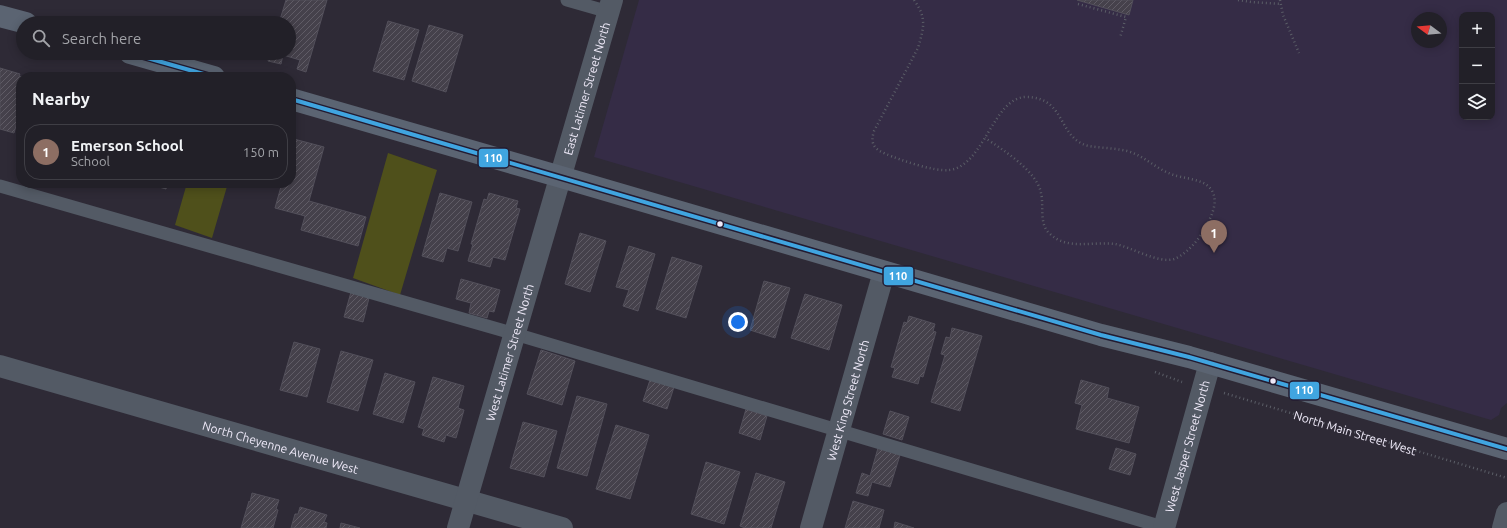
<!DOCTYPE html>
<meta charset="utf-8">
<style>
:root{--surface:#222028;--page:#2e2d34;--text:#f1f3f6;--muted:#a2a3a8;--line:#3f3e45;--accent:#0b8043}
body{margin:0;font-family:Ubuntu,sans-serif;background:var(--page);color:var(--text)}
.controls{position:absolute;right:12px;top:12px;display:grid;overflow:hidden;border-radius:8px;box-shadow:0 2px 10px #0003}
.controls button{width:36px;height:36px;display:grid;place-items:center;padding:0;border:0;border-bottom:1px solid var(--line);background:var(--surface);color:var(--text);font:20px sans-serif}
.compass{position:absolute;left:1411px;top:12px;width:36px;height:36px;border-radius:50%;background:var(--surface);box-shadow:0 2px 10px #0003;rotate:286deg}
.you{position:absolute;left:738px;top:322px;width:14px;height:14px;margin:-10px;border:3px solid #fff;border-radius:50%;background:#1a73e8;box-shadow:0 0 0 6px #1a73e833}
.badge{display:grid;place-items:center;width:26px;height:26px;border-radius:50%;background:var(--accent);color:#fff;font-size:13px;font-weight:700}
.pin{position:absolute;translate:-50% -33px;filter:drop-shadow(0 1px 2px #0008)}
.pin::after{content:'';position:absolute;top:21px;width:14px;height:12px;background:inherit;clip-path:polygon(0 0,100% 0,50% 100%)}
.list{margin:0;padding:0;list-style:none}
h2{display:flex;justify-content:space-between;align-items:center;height:52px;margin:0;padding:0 16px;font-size:17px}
h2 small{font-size:13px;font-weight:400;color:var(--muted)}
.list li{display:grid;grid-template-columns:26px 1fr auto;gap:12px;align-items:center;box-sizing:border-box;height:56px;margin:0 8px 8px;padding:0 8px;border:1px solid var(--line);border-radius:16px}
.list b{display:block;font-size:15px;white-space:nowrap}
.list p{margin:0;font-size:13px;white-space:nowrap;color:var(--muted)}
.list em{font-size:13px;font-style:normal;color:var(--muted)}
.icon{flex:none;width:22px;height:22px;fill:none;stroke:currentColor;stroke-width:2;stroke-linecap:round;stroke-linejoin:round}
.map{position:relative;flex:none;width:1507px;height:528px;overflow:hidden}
.search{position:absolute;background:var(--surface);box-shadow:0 2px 10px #0003;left:16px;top:16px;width:280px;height:44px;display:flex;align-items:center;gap:10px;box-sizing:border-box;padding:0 14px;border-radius:22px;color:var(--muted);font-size:15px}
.panel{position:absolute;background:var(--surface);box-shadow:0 2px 10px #0003;left:16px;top:72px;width:280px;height:116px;border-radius:16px}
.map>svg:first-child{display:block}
.built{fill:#352c46;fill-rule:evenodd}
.grass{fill:#4f501b}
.building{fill:url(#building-hatch);stroke:#53505b}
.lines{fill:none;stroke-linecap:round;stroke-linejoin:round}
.path{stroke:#5b5e67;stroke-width:2.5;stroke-dasharray:1 3;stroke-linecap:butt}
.lane{stroke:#535a65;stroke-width:13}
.street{stroke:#535a65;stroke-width:22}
.secondary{stroke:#5b6472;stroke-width:22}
.bus-1-casing{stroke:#231b31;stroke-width:7}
.bus-1{stroke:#40a5e0;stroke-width:4}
.bus-dot{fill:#eee9f8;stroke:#231b31;stroke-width:1.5}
.labels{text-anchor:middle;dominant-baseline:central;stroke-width:3;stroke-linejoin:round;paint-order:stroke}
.street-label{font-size:12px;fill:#eee9f8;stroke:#231b31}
.line-badge{stroke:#231b31;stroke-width:1.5}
.badge-label{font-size:11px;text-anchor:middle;font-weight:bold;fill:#fff}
</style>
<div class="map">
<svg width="1507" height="528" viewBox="0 0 1507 528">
<defs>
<pattern id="building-hatch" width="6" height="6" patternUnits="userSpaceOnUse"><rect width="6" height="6" fill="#45414b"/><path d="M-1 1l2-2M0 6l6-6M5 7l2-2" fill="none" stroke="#605c66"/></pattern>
</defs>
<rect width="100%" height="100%" fill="#2e2a36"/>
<path class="built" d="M639,0H1507V403L1501,408L1499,415L1491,420L594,157ZM1462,15H1492V117H1462ZM1417,18H1441V42H1417Z"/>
<path class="grass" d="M388,153L437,170L400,295L353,278Z
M187,183H228L212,238L175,225Z"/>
<path class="building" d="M286,0H327L306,72L297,69L300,60L283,55L281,64L268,61L271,53H289V23H279Z
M1077,0H1133L1129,15Z
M388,21L419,30L404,80L373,71Z
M429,25L463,35L446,92L412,81Z
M0,68L20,74L19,76L23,77H21V108L14,133L0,129Z
M294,139L324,147L309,201L366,217L358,246L301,230L305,216L275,208L282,183H291V149Z
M145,183H168L166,189Z
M440,193L472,202L458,251L447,248L443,262L422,256Z
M489,193L518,201L516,208L520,209L505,260L493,257L490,267L468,261L473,244H471L484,199L487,200Z
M580,233L606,241L590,292L565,284Z
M629,246L655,254L638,311L623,306L629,290L616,287Z
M672,257L702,266L686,318L656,309Z
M461,279L500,290L494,312L489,311L487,318L469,313L471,303L456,299Z
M764,281L790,288L775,338L750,330Z
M351,292L369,298L363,322L344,317Z
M805,294L842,305L829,350L791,338Z
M909,316L935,324L933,331L936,332L923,377L920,376L918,384L892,377L895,368L891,367L904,322L907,323Z
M952,328L982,336L960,411L931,402L945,355L941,354L946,337L950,338Z
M294,342L320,349L307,397L280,390Z
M541,350L575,361L562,405L527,394Z
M341,351L373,360L358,411L327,402Z
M385,373L415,382L403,423L373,414Z
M433,377L464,386L458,408L464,410L456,438L446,435L444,442L422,435L424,429L418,427Z
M650,380L674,387L667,409L643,401Z
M1081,380L1109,388L1107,398L1139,407L1129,443L1076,429L1082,405L1075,403Z
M577,396L607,404L587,476L557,468Z
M746,409L767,416L760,440L739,433Z
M890,411L909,417L902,440L883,434Z
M523,422L557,431L544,477L510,468Z
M616,425L649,435L630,499L596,489Z
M878,448L900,455L890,487L872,482L868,496L856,493L862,473L870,476Z
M1116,448L1136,454L1130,475L1109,469Z
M706,462L740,472L724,524L691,514Z
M756,473L785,482L771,528H745L740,526Z
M252,493L279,500L276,509L278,510L273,528H241L249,501L250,502Z
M853,501L884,510L879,528H845Z
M300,507L327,515L324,522L327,523L326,528H291L295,514H298Z
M895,522L914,528H894Z
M341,523L360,528H340Z"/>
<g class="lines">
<g class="path">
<path d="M914,0C927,18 924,27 918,48L874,131C870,144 874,149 886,154C900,160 935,172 949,170C984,167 993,97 1026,97C1067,97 1057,139 1089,146C1101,148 1114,148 1127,151C1143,155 1155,168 1171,174C1183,179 1201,178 1210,188C1217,196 1215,207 1211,216C1205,232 1190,253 1174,259C1159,264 1131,247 1115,244C1093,241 1067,251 1049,233C1039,224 1044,205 1041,193C1037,171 1002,149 985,138"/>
<path d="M1238,0L1251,2L1281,4"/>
<path d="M1280,0L1283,15L1299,53"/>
<path d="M1078,4L1126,17L1120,38"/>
<path d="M1155,372L1182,382"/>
<path id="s1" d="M1224,393L1507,478"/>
</g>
<path class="lane" d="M567,0L609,12
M0,186L515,334L1166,528"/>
<g class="street">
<path id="s2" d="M0,366L562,528"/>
<path id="s3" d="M458,528L612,0"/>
<path id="s4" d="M811,528L884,272"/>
<path id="s5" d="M1164,528L1210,363"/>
<path d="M1503,528L1507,513"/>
</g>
<path class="secondary" d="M0,16L26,23
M130,53L214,77
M291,99L561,177L1101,335L1189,357L1507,449"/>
<defs>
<path id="bus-1" d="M130,53L214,77
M291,99L1101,335L1189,357L1507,449"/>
</defs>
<use href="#bus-1" class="bus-1-casing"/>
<use href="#bus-1" class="bus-1"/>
</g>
<g class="bus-dot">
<circle cx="720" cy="224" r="3.5"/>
<circle cx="1273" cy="381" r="3.5"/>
</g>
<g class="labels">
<g class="street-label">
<text stroke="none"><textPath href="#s3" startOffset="458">East Latimer Street North</textPath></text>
<text stroke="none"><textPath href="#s3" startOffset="183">West Latimer Street North</textPath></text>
<text stroke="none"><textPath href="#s4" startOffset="133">West King Street North</textPath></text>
<text stroke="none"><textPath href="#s1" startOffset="137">North Main Street West</textPath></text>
<text stroke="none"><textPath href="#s5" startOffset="85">West Jasper Street North</textPath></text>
<text stroke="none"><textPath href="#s2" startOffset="292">North Cheyenne Avenue West</textPath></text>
</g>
</g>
<g class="line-badge">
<rect x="478" y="148" width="31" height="20" rx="4" fill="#40a5e0"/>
<rect x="883" y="266" width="31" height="20" rx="4" fill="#40a5e0"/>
<rect x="1289" y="381" width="31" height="19" rx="4" fill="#40a5e0"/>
</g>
<g class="badge-label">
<text x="493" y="162">110</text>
<text x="898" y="280">110</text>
<text x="1304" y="394">110</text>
</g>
</svg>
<div class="controls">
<button>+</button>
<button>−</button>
<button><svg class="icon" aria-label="layers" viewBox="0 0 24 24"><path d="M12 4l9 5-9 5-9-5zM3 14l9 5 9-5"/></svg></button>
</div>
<svg class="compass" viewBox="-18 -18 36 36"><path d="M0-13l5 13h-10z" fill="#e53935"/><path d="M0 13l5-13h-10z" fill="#a2a3a8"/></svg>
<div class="you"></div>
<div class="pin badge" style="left:1214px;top:253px;background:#8d6e63">1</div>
<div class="search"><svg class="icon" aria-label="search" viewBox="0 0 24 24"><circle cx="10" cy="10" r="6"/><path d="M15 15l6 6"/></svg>Search here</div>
<section class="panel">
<h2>Nearby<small></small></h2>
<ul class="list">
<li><span class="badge" style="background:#8d6e63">1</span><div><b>Emerson School</b><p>School</p></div><em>150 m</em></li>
</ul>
</section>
</div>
